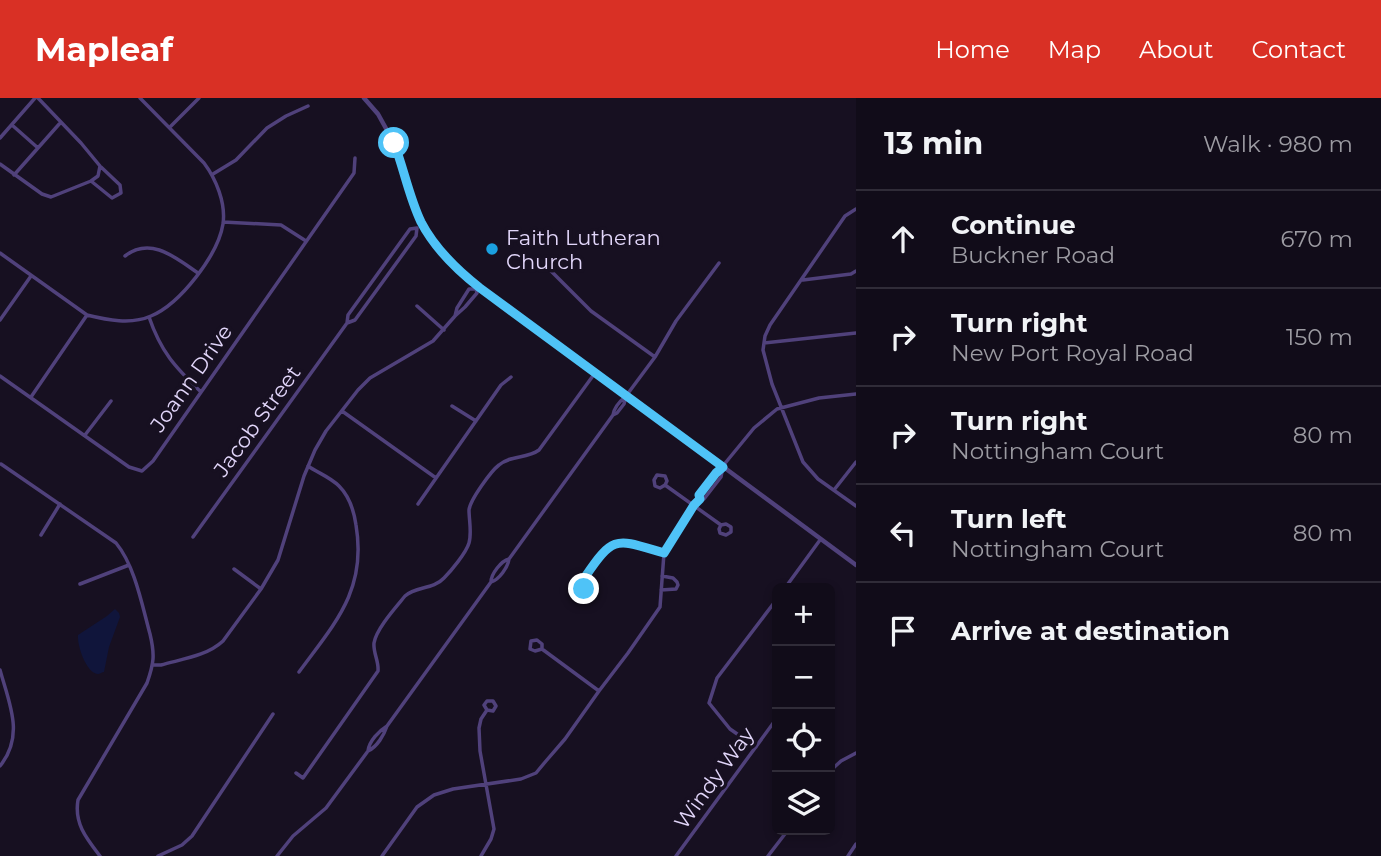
<!DOCTYPE html>
<meta charset="utf-8">
<style>
:root{--surface:#110c19;--page:#1e1a26;--text:#f1f3f6;--muted:#9c9ba2;--line:#302c38;--accent:#d93025}
body{margin:0;font-family:Montserrat,sans-serif;background:var(--page);color:var(--text)}
.controls{position:absolute;right:21px;bottom:21px;display:grid;overflow:hidden;border-radius:10px;box-shadow:0 4px 10px #0003}
.controls button{width:63px;height:63px;display:grid;place-items:center;padding:0;border:0;border-bottom:2px solid var(--line);background:var(--surface);color:var(--text);font:35px sans-serif}
.stop{position:absolute;width:21px;height:21px;margin:-16px;border:5px solid #4fc3f7;border-radius:50%;background:#fff}
.stop.end{background:#4fc3f7;border-color:#fff;box-shadow:0 2px 7px #0008}
.list{margin:0;padding:0;list-style:none}
h2{display:flex;justify-content:space-between;align-items:center;height:91px;margin:0;padding:0 28px;font-size:30px}
h2 small{font-size:23px;font-weight:400;color:var(--muted)}
.list li{display:grid;grid-template-columns:46px 1fr auto;gap:21px;align-items:center;box-sizing:border-box;height:98px;padding:0 28px;border-top:2px solid var(--line)}
.list b{display:block;font-size:26px;white-space:nowrap}
.list p{margin:0;font-size:23px;white-space:nowrap;color:var(--muted)}
.list em{font-size:23px;font-style:normal;color:var(--muted)}
.icon{flex:none;width:38px;height:38px;fill:none;stroke:currentColor;stroke-width:2;stroke-linecap:round;stroke-linejoin:round}
.map{position:relative;flex:none;width:856px;height:758px;overflow:hidden}
header{display:flex;align-items:center;gap:42px;box-sizing:border-box;height:98px;padding:0 35px;background:var(--accent);color:#fff}
header strong{font-size:33px}
nav{display:flex;gap:38px;margin-inline-start:auto;font-size:24px}
main{display:flex}
aside{flex:1;background:var(--surface)}
.map>svg:first-child{display:block}
.water{fill:#10153b}
.lines{fill:none;stroke-linecap:round;stroke-linejoin:round}
.minor{stroke:#50417b;stroke-width:3.5}
.tertiary{stroke:#50417b;stroke-width:4.5}
.route{stroke:#4fc3f7;stroke-width:9}
.poi-dot{fill:#1ba0e0;stroke:#171021;stroke-width:2.5}
.labels{text-anchor:middle;dominant-baseline:central;stroke-width:7;stroke-linejoin:round;paint-order:stroke}
.poi-label{font-size:21px;fill:#e2d6fa;stroke:#171021;text-anchor:start}
.street-label{font-size:21px;fill:#e2d6fa;stroke:#171021}
</style>
<header>
<strong>Mapleaf</strong>
<nav><a>Home</a><a>Map</a><a>About</a><a>Contact</a></nav>
</header>
<main>
<div class="map">
<svg width="856" height="758" viewBox="0 0 856 758">
<rect width="100%" height="100%" fill="#171021"/>
<path class="water" d="M115,511L119,515L120,519L109,549L104,574C102,574 100,576 98,576C86,575 77,547 78,537L107,518Z"/>
<g class="lines">
<path class="minor" d="M12,27L38,50
M170,29L199,0
M0,40L35,0
M0,66L42,96L51,99L91,83L98,78L100,68L81,45L38,0
M213,76L236,62L267,30L286,18L308,8
M14,77L61,24
M91,83L112,100L121,95L120,87L101,69
M856,111L845,118L770,227L765,238L763,252L772,286L803,364L818,381L856,408
M223,124L281,127L306,143
M0,155L87,217C107,222 131,227 151,218C180,206 218,157 223,126C226,105 216,81 204,65L140,0
M125,158C151,138 176,160 198,175
M541,163L591,213L655,259L676,223L719,165
M803,182L851,176L856,173
M476,191H469L457,210L455,218L465,209L477,195L476,191L478,188
M417,208L444,232
M149,219C161,254 175,269 201,294
M0,222L31,178
M347,225L355,222L416,138L417,130
M764,245L856,235
M0,278L129,369L142,373L153,363L354,75L355,60
M31,299L87,217
M452,308L476,323
M342,313L436,380
M613,317L617,315L624,306L626,298L655,259
M85,337L111,303
M1,366L116,445C135,468 142,507 150,536C155,557 154,565 147,585L78,702C74,725 86,740 100,758
M723,369L721,379L704,401H700L699,397L754,330L777,311L819,300L856,296
M665,387L660,390L655,388L654,382L657,377L665,378L667,383L665,387L721,427L726,426L731,429V434L726,437L720,435L719,431L721,427
M834,392L856,364
M418,406L501,287L511,279
M41,437L60,406
M193,439L347,225L348,217L410,131L417,130
M234,471L261,491
M585,479C578,479 577,481 574,487L577,490L584,491L586,486L585,479C614,436 616,441 664,455
M491,484C499,482 508,469 509,461L613,317C614,309 620,303 626,298
M80,486L129,467
M785,490L820,442
M661,492L676,491L678,487L677,484L673,480L662,478
M542,551L535,553L530,551L531,543L537,542L542,546V551L599,593
M153,567H161C182,561 207,558 223,543L261,491L278,462L304,378L315,352L326,333L358,292L370,280L433,243L455,218
M0,572C9,605 25,637 0,668
M299,574C335,525 367,492 356,427C354,413 350,399 339,388C330,379 318,375 308,368
M756,649L730,631L709,605L717,580L777,501
M368,653C369,643 379,633 387,628
M830,673L841,663L856,655
M296,675L303,680L378,573C379,563 373,555 374,545C376,531 396,509 405,498C416,488 433,492 444,480C451,473 466,455 469,445C472,435 469,422 469,412C470,402 491,373 499,367C510,357 527,361 539,352L595,275
M830,711L833,716L830,722
M158,758L182,747L192,738L273,616
M277,758L293,738L326,710L368,653C377,649 384,637 387,628L491,484C491,476 501,463 509,461
M382,758L417,709L434,697L453,691L521,681L536,675L546,663L565,641L599,593L628,555L660,509L664,455L694,406L700,401
M481,758L491,741L494,731L480,653L479,630L481,621L487,612L493,613L496,608L493,603H487L484,607L487,612
M676,758L774,624L777,621
M768,758L788,732
M848,758L856,746"/>
<path class="tertiary" d="M364,0L378,16L394,45L421,124L441,153L464,177L856,467"/>
</g>
<g class="lines">
<path class="route" d="M394,45C404,71 409,99 421,124C435,151 457,172 480,190L723,369L716,375L699,397L700,401L694,407L664,455C616,441 614,436 585,479L586,486L584,491"/>
</g>
<circle class="poi-dot" cx="492" cy="151" r="7"/>
<g class="labels">
<g class="poi-label">
<text x="506" y="139">Faith Lutheran<tspan x="506" dy="24">Church</tspan></text>
</g>
<g class="street-label">
<text transform="translate(191 280) rotate(-55)">Joann Drive</text>
<text transform="translate(257 323) rotate(-54)">Jacob Street</text>
<text transform="translate(714 680) rotate(-54)">Windy Way</text>
</g>
</g>
</svg>
<div class="controls">
<button>+</button>
<button>−</button>
<button><svg class="icon" aria-label="locate" viewBox="0 0 24 24"><circle cx="12" cy="12" r="6"/><path d="M12 2v4M12 18v4M2 12h4M18 12h4"/></svg></button>
<button><svg class="icon" aria-label="layers" viewBox="0 0 24 24"><path d="M12 4l9 5-9 5-9-5zM3 14l9 5 9-5"/></svg></button>
</div>
<div class="stop" style="left:394px;top:45px"></div>
<div class="stop end" style="left:584px;top:491px"></div>
</div>
<aside>
<h2>13 min<small>Walk · 980 m</small></h2>
<ul class="list">
<li><svg class="icon" aria-label="ahead" viewBox="0 0 24 24"><path d="M12 20V5M6 11l6-6 6 6"/></svg><div><b>Continue</b><p>Buckner Road</p></div><em>670 m</em></li>
<li><svg class="icon" aria-label="right" viewBox="0 0 24 24"><path d="M7 20v-9h11M14 6l5 5-5 5"/></svg><div><b>Turn right</b><p>New Port Royal Road</p></div><em>150 m</em></li>
<li><svg class="icon" aria-label="right" viewBox="0 0 24 24"><path d="M7 20v-9h11M14 6l5 5-5 5"/></svg><div><b>Turn right</b><p>Nottingham Court</p></div><em>80 m</em></li>
<li><svg class="icon" aria-label="left" viewBox="0 0 24 24"><path d="M17 20v-9H6M10 6l-5 5 5 5"/></svg><div><b>Turn left</b><p>Nottingham Court</p></div><em>80 m</em></li>
<li><svg class="icon" aria-label="arrive" viewBox="0 0 24 24"><path d="M6 21V4h12l-3 4 3 4H6"/></svg><div><b>Arrive at destination</b></div></li>
</ul>
</aside>
</main>
